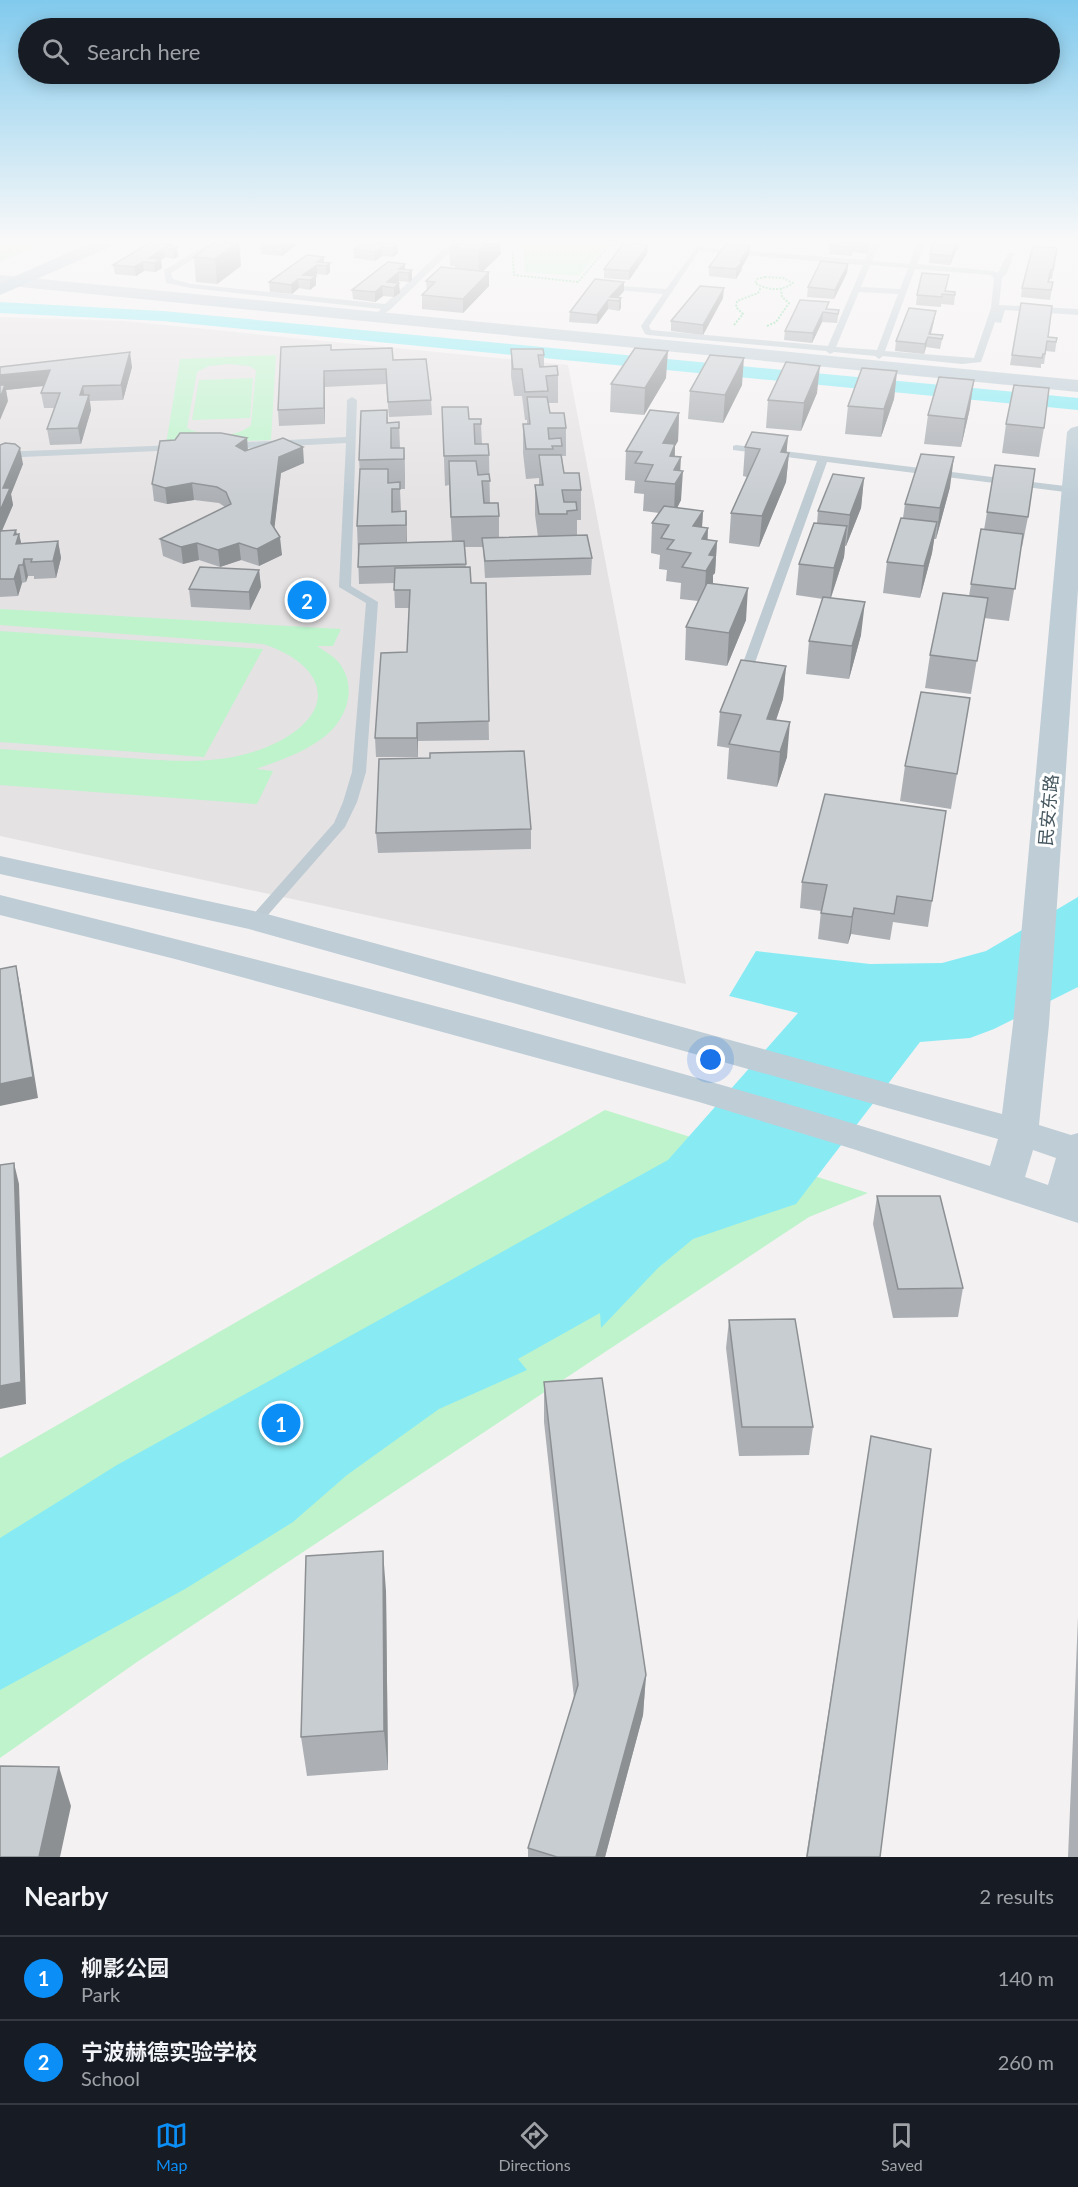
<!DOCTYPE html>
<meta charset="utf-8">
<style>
:root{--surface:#171b24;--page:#242831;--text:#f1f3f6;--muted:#9ea1a6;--line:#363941;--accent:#0b8ef5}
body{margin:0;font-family:Lato,"Noto Sans SC",sans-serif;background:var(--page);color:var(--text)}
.you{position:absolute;left:711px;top:1060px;width:21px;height:21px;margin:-15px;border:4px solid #fff;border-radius:50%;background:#1a73e8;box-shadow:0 0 0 9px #1a73e833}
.badge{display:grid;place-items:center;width:39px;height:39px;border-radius:50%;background:var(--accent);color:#fff;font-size:20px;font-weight:700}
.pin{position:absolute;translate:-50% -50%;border:3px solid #fff;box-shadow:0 2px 6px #0006}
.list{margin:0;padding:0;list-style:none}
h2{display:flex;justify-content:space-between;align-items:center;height:78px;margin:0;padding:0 24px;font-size:26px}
h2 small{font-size:20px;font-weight:400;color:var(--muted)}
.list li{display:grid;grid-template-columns:39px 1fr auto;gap:18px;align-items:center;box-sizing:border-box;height:84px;padding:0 24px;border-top:2px solid var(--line)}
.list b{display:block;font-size:22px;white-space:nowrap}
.list p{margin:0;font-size:20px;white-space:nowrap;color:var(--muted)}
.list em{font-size:20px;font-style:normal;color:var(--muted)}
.icon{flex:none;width:33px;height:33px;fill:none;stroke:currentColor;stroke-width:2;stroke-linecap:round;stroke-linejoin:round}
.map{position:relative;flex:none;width:1078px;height:1857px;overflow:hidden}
.search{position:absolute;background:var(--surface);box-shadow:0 3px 15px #0003;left:18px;right:18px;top:18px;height:66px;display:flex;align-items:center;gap:15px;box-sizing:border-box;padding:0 21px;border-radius:33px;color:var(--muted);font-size:22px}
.sheet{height:246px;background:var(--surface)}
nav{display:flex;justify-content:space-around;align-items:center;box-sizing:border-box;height:84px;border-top:2px solid var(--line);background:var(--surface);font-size:16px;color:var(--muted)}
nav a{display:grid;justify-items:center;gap:3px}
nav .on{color:var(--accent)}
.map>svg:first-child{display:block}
.education{fill:#e5e2e4}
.green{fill:#bef3cc;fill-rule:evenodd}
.water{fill:#88ebf4}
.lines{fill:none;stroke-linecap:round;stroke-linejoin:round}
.path{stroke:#73d598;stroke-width:2;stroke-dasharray:2 1.5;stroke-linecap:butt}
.lane{fill:#becbd2;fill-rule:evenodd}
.secondary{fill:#becdd6;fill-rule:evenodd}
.primary{fill:#afc5d2;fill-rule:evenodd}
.wall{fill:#acb0b5}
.shaded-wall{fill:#8c9093}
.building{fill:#c8cdd2;stroke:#8c9093;stroke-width:1.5}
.labels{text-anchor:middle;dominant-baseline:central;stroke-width:6;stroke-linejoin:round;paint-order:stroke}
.street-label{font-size:18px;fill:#475861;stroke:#fff}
</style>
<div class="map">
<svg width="1078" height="1857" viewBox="0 0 1078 1857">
<rect width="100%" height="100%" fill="#f4f1f2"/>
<path class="education" d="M0,317L124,321L568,365L686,984L0,836Z"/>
<path class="green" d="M0,243H43L0,262Z
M522,243H607L579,276L525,272Z
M276,355L271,440L166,444L180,359ZM229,364L249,366L256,370L251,425C236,439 205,437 187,428L197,372L209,366Z
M253,378L250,418L192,420L199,380Z
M0,609L341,629L333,646H317C326,652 336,657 342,667C357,691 345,721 324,737C305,752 279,761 256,769L273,771L257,804L0,785V749C38,752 76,754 114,757C172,761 232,769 285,738C343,703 317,661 263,644L0,625Z
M0,631L263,649L204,757L0,742Z
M605,1110L868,1193L809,1217L137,1662L0,1758V1458Z"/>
<path class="water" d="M0,302L163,311L1078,398V410L162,321L0,313Z
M1078,897V987L994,1029L970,1038L920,1042L796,1204L693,1239L658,1268L601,1328L600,1313L518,1359L527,1370L439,1409L347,1475L293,1522L185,1589L0,1690V1538L117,1465L668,1160L798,1013L729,996L756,951L870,964L942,963L986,951Z"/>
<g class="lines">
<path class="path" d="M512,243L514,275L578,282L611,243
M765,277L783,278L793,283C781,292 767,290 755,283L757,279Z
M734,325L743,314L736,307L737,301L758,293L761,287
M767,326L776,322L789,303L782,297L781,288"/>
<path class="lane" d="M210,243H220L171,273L173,279L191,284L385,304L450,243H459L391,309L382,315L378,312L381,309L191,288L166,283L164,270Z
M872,243H880L872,261L909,264L917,243H925L917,264L993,271L998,273L1008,253H1014L1007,273L1002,278L999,305L1078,309V315L1005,310L1001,323L995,322L981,362L962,364L883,356L879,359L875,356L834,352L830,354L826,351L648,335L645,334L641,326L663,294L605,289L601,287L605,285L666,289L697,247L865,260ZM699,251L863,265L828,346L651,330L649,326ZM870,265L908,268L900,289L861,287ZM915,269L991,275L994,278L991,308L974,358L885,351ZM859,292L898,294L877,350L836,347Z
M352,397L357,400L351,586L378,602L366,772L357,802L345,827L260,924L255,925L248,921L250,918L334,823L343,802L352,772L366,603L339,587L346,443L228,449L223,446L228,443L346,437L347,400Z
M177,445L182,448L180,450L0,458V452Z
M736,445L1073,487L1078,490L1073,493L827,462L752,671L746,675L740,671L817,461L733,450V446Z"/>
<path class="secondary" d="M0,275L1078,380V392L0,285Z
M1078,426V589L1049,1024L1039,1125L1071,1135L1078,1133V1223L853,1149L699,1102L175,959L0,915V895C332,978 664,1062 990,1166L998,1139L249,929L0,874V856L267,914L1002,1114L1013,1024L1067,432L1071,428ZM1033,1150L1056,1158L1048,1185L1025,1177Z"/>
<path class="primary" d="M90,243H112L110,247L0,295V283Z"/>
</g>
<path class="wall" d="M149,243H173V246L178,256L174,259L165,257L161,260L162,268L155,272L144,271L136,276L115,274L113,265Z
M214,243H239L241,266L217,284L196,282L194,257Z
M260,243H299L282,256L261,254Z
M362,243H397L398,253L393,257L382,256L375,261L354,258V249Z
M450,243H500L501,254L483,271L489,286L463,313L422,309V295L427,291L426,281L455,269V266H450Z
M830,243H870L868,254L853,252L851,256L829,254Z
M933,243H960L958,251H956L950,265L929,263L930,254Z
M648,245L647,254L629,280L604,278V269Z
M750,246L749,255L742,267L741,271L736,279L709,276V267Z
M1057,248L1052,279H1050L1049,282H1053L1050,300L1021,297L1022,288Z
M324,263L330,272L327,275L317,274L315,276L316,285L310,290L299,288L292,294L270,292L269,282Z
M848,264L847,273L834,299L807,297L808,287Z
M405,270H412V280L409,282L399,281L397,283L400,293L394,297L383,296L375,302L353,299L352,290Z
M624,291L618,298H621V308L619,311L608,309L597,324L569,322L570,312Z
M946,291L955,295L954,305L941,304V307L916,305L917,295Z
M723,298L703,335L671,331V321Z
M1021,303L1048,337L1057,338L1055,352L1046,351L1044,364H1041V368L1010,365Z
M828,309L839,310L837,323L822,322L812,343L784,340L785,331Z
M934,321L930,334L943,335L940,349L926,347L924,354L895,351L896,341Z
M511,349L544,355V367L558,375V403H548L550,413L566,428V456H562L564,473L581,490V520H577V535L592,558L591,575L485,578L483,547H465L466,567L471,583H486L489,740L418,741V757H376L375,738L407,652L409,608H395L394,583L359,584L357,526L360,475L359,460L387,410L388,423L399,422L400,448H404L405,489H400L401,511H406L407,542L452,541L449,485L445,486L442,407L481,424L482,444L489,455L490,503L499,516V538L538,537L535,515V485H539V478L526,479L523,453V424H527V420H525L522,396H514L511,376Z
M332,350L393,360L431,400L432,415L389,417L386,384L325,387V424L279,426L278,410Z
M0,367H132L123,400L90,401L91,410L81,444L50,445L47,429L54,408H44L41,393L44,386L6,390L8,401Z
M897,371L894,399L881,437L845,434L848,406Z
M666,378L644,415L610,412L611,384Z
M742,385L723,423L688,419L690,391Z
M817,393L801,431L766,428L768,400Z
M970,408L961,447L924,444L928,415Z
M679,413L678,441L675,446V456L680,470L681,500L677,508L703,511L702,527L708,540L717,541L715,573L713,575V584L746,620L727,666L685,660L686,627L698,601L680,599L681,583L666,581L667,570L659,569L660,555L651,553L652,523L659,513L643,511L644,494L634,493L635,481L625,480L626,451Z
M1006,424L1044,428L1039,457L1002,453Z
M788,436L786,452L789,453L786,482L759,547L729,543L731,513L747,477L743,476L745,447Z
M247,438L248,450L304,463L281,473L274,528L282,555L259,566L241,560L220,567L199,560L183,564L163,556L160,539L225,507L219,503L194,500L167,504L154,501L152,484Z
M0,445L23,464L11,494L13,505L2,531L19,534L21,543L58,541L61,558L56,578L34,579V576H28L26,582L22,583L18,596L0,597Z
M864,478L861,508L846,546H845L844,557L831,598L861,635L849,679L806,674L809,641L823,599L796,595L799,564L817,523L818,511Z
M950,487L936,539H934L932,553L920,598L883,593L887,562L903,518L905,504Z
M987,512L1028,517L1022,547H1021L1009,621L984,618L971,694L925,688L930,655L969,596L971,584L984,530Z
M259,570L261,587L250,610L191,607L189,589Z
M786,666L783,699L776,720L787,757L777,787L727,779L729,748L717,746L720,712Z
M970,698L951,809L900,801L905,766Z
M531,829V849L378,853L376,833Z
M802,882L932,901L928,927L893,922L890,940L851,934L848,944L818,939L821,911L800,908Z
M877,1196L963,1288L958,1317L893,1318L873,1224Z
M729,1320L813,1427L809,1455L739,1456L726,1348Z
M544,1382L646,1675L643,1715L605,1857H528V1848L574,1698L544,1422Z
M871,1436L880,1857H806L865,1476Z
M386,1591L388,1770L307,1776L301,1737Z
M1078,1617V1857H1068Z"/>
<path class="shaded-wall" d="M168,243H173V249L177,247L178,256L174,259L173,249L165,245Z
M237,243H239L241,266L217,284L215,259Z
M281,243H299L282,256Z
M486,243H500L501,254L479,275L478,250Z
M957,243L956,251L950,265L952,256Z
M398,244V253L393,257V248Z
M648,245L647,254L629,280V271Z
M750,246L749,255L742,267L741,271L736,279V269L740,261Z
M382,247V256L375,261V252Z
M164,248L165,257L161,260L162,268L155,272L154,263L149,258Z
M324,257V266L317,262Z
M143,262L144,271L136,276L134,267Z
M330,263V272L327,275L326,266Z
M405,264V273L399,272V281L392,287L387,282L399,269Z
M848,264L847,273L834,299L835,290Z
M317,265V274L309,280L303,275Z
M412,270V280L409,282L408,273Z
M489,272V286L463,313V299Z
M316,276V285L310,290V280Z
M298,279L299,288L292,294L291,285Z
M624,282V291L615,301L610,297Z
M399,283L400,293L394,297V288Z
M382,286L383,296L375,302V292Z
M724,288L723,298L703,335V325Z
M621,298V308L619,311V301Z
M608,300V309L597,324V315Z
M936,311L934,321L930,338L929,334Z
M823,312L822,322L812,343L813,333Z
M928,337L926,347L924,354L925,344Z
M668,351L666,378L644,415L645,388Z
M130,352L132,367L123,400L121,385Z
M744,358L742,385L723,423L725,395Z
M820,366L817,393L801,431L804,403Z
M50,370L52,385L6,390L8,401L0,420V375Z
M324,371L325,387V424L324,408Z
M897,371L894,399L881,437L884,409Z
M974,380L970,408L961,447L965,419Z
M83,386L85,401L80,395Z
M89,395L91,410L81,444L78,428Z
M679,413L678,441L675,446L674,469L681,457L680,476L683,471L681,500L674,514L675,484L674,474L668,485L669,457L663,443Z
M788,436L786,459L789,453L786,482L759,547L762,516L781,452Z
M247,438L248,454L236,446Z
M303,447L304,463L281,473L273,540L271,523L279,457Z
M20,448L23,464L11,494L13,505L0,535V511L3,488Z
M404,448L405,477V489L404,459Z
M954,457L950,487L936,539L940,508Z
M864,478L861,508L846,546L850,515Z
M192,483L194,500L167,504L165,488Z
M406,511L407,542V555L406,525Z
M703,511L701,542L693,526Z
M937,522L932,553L920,598L924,566Z
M847,526L844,557L830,600L834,568Z
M708,528L707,559L700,570L702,539Z
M16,530L18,540L19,534L23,551L20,561L14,535Z
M280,537L282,555L259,566L257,549Z
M58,541L61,558L56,578L53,561Z
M717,541L715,573L713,575V587L704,602L706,571L709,555Z
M197,543L199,560L183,564L181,547Z
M239,543L241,560L220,567L218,550Z
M24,559L28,576L26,582L23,565Z
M19,565L22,583L18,596L14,579Z
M259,570L261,587L250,610L249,592Z
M748,588L746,620L727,666L729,633Z
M865,602L861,635L849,679L852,646Z
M786,666L783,699L766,750L767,719Z
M790,722L787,757L777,787L780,752Z
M417,723L418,741V757L417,738Z
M854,908L851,934L848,944L852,917Z
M16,966L20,986L38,1098L0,1106V1084Z
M14,1163L19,1184L26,1404L0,1409V1386Z
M383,1551L386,1591L388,1770L384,1731Z
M646,1675L643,1715L605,1857H596Z
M59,1767L71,1806L60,1857H39Z"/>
<path class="building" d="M149,243H168L165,245L177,247L173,249L164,248L149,258L161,259L154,263L143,262L134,267L113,265Z
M214,243H237L215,259L194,257Z
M362,243H393L398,244L393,248L382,247L375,252L354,249Z
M460,243H486L478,250L455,248Z
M624,243L648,245L629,271L604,269Z
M830,243H870L869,245L854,243L852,247L829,245Z
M933,243H956L952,256L930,254Z
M726,244L750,246L740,261L742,262L736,269L709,267Z
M1033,246L1057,248L1053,270H1051L1048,282H1053L1051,290L1022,288Z
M307,255L324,257L317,262L330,263L326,266L317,265L303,275L316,276L310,280L298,279L291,285L269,282Z
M821,261L848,264L835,290L808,287Z
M388,262L405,264L399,269L412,270L408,273L399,272L387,282L399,283L394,288L382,286L375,292L352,290Z
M441,267L489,272L463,299L422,295L435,282L426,281Z
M922,273L949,275L945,291L955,292V295L942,294V297L917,295Z
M595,279L624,282L610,297L621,298L619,301L608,300L597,315L570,312Z
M700,286L724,288L703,325L671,321Z
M800,300L829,302L826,309L839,310L838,314L823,312L813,333L785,331Z
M1021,303L1052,306L1048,337L1057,338L1056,342L1047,341L1045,354H1043L1042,358L1012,355Z
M909,308L936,311L929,334L943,335L942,339L928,337L925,344L896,341Z
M331,345V350L392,348L393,360L426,359L431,400L388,402L386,369L324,371V408L278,410L281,347Z
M635,348L668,351L645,388L611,384Z
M511,349H543L544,355H538L540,367L557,366L558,375L546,376L548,391L525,392L522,369H513Z
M130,352L121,385L83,386L80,395H89L78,428L47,429L60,393H41L50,370L0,375V367Z
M710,355L744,358L725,395L690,391Z
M786,362L820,366L804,403L768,400Z
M862,368L897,371L884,409L848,406Z
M939,377L974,380L965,419L928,415Z
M0,385H5L0,398Z
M1014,385L1049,388L1044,428L1006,424Z
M527,397H547L550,413H564L566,428H548L549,439L561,438L562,446H552L553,449H526L523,424H530Z
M442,407H468L469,419H481V424H474L475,444H488L489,455L444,456Z
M387,410V423L399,422V428H391V448H404V459L359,460L361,411Z
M650,410L679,413L663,443L675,444L670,456L681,457L674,470L683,471L675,484L645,481L653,465L635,463L642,452L626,451Z
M752,432L788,436L781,452L789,453L762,516L731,513L760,449L745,447Z
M180,433H221L247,438L236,446L245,451L283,438L303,447L279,457L271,523L280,537L257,549L239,543L218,550L197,543L181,547L160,539L231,504L226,492L217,487L192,483L165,488L152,484L160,441L175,440Z
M5,443L15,444L20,448L3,488H10L0,511V445Z
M921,454L954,457L940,508L905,504Z
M539,455H561L564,473H579L581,490H562L564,502H576L577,510L567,511V514H539L535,485H543Z
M449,461H476L478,475L489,474L490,481H482L484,503H498L499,516L451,517Z
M995,465L1035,469L1028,517L987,512Z
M360,469H388V483L400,482V489H392V512L406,511V525L357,526Z
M833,474L864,478L850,515L818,511Z
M664,506L703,511L693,526L708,528L702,539L717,541L709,555L715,556L706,571L682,567L691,553L667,549L674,540L661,538L669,525L652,523Z
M901,518L937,522L924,566L887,562Z
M814,523L847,526L834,568L799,564Z
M981,529L1023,534L1015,589L971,584Z
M16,530L14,535L19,534L16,544L58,541L53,561L31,562L32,559H24L23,565H19L14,579H0V531Z
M587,535L592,558L485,561L482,538Z
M464,541L466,564L358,567L359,544Z
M200,567L259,570L249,592L189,589Z
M470,567L471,583H486L489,721L417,723V738H375L381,653L407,652L410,590H394L395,568Z
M707,583L748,588L729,633L686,627Z
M943,593L988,598L977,661L930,655Z
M823,597L865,602L852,646L809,641Z
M741,660L786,666L767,719L790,722L780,752L729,744L741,715L720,712Z
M921,692L970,698L957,774L905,766Z
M524,751L531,829L376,833L379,759L430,758V753Z
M825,794L946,811L932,901L897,896L894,914L854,908L852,917L821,913L827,885L802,882Z
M16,966L33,1077L0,1084V969Z
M14,1163L21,1382L0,1386V1165Z
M877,1196H940L963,1288L898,1289Z
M795,1319L813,1427H742L729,1320Z
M602,1378L646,1675L596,1857H557L528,1848L578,1685L544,1382Z
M871,1436L931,1449L880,1857H807Z
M383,1551L384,1731L301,1737L306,1556Z
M0,1766L59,1767L39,1857H0Z"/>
<linearGradient id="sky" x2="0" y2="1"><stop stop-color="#81caed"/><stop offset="0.48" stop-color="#faf9f9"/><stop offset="1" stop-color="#faf9f9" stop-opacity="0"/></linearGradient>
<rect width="1078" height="503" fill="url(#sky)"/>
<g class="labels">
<g class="street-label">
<text transform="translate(1048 810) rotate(-85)">民安东路</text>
</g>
</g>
</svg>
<div class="you"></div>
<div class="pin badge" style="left:281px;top:1423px">1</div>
<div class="pin badge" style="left:307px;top:600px">2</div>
<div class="search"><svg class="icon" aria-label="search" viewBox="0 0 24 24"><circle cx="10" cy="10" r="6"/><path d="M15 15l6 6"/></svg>Search here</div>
</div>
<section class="sheet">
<h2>Nearby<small>2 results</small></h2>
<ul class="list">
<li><span class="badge">1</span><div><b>柳影公园</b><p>Park</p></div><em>140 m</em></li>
<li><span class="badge">2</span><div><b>宁波赫德实验学校</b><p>School</p></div><em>260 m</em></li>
</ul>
</section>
<nav>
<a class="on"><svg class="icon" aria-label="map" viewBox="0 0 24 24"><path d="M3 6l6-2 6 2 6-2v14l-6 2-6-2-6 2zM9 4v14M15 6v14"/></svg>Map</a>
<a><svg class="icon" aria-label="directions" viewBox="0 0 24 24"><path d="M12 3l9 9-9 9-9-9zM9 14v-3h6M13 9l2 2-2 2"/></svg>Directions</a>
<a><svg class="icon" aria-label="saved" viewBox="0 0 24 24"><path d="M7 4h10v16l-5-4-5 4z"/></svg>Saved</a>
</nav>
